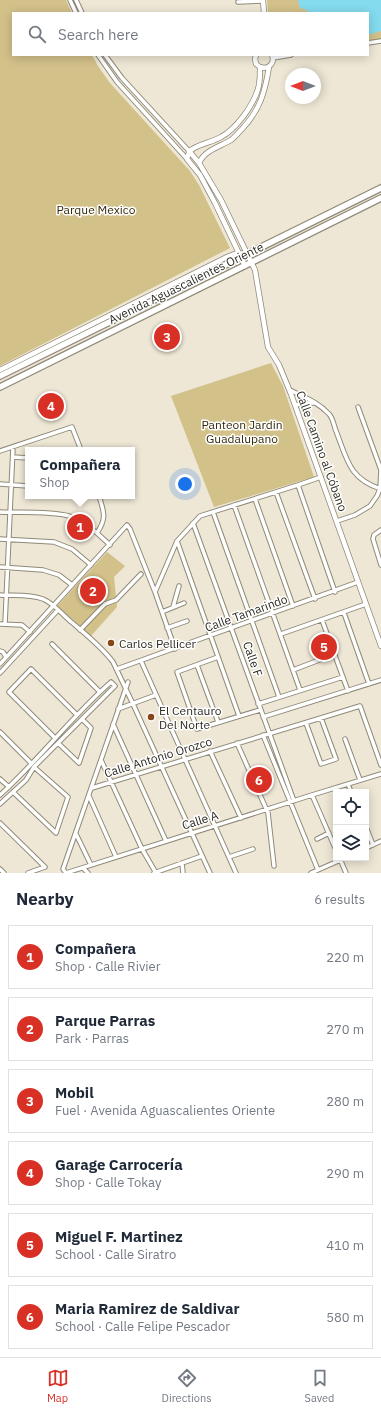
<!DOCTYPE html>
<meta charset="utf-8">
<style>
:root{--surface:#fff;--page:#f6f6f7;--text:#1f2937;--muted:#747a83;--line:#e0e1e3;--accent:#d93025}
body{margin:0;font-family:"IBM Plex Sans",sans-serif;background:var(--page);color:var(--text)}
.controls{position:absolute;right:12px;bottom:12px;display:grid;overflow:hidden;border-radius:0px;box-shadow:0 2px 10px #0003}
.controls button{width:36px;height:36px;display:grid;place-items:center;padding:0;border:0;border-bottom:1px solid var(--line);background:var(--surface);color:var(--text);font:20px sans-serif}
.compass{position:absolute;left:285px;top:68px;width:36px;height:36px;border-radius:50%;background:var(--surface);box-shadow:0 2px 10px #0003;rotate:270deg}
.you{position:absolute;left:185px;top:484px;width:14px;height:14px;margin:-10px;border:3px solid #fff;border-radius:50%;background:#1a73e8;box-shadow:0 0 0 6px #1a73e833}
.badge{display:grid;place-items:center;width:26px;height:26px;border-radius:50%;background:var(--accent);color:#fff;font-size:13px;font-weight:700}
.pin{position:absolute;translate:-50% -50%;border:2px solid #fff;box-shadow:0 1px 4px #0006}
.popup{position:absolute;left:25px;top:447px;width:110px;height:52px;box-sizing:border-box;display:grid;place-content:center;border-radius:0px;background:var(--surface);filter:drop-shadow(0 1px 3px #0005);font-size:13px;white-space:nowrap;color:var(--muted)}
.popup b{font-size:15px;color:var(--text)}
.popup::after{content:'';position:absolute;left:50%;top:100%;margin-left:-8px;border:8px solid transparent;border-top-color:var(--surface)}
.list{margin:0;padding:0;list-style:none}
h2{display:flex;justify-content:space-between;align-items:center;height:52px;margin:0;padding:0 16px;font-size:17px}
h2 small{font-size:13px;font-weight:400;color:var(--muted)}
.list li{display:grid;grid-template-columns:26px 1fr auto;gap:12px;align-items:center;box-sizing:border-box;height:64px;margin:0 8px 8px;padding:0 8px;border:1px solid var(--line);border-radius:0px}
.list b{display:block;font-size:15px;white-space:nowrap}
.list p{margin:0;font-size:13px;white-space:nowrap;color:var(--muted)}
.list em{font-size:13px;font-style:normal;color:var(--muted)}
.icon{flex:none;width:22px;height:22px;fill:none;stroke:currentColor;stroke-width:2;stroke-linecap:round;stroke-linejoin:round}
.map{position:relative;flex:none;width:381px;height:873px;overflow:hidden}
.search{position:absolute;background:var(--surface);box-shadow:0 2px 10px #0003;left:12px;right:12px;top:12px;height:44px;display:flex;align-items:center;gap:10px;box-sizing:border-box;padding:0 14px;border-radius:0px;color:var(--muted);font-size:15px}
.sheet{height:484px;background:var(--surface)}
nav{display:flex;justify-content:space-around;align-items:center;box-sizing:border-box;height:56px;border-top:1px solid var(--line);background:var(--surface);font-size:11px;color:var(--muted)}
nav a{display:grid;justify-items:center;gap:2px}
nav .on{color:var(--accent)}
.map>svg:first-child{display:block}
.green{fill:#d3c18a}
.water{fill:#84dbee}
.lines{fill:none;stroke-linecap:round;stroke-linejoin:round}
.minor-casing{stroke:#8f8a78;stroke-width:5.5}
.tertiary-casing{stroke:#8f8a78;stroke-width:6}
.primary-casing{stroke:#8f8a78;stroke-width:8}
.minor{stroke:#fff;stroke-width:3.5}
.tertiary{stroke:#fff;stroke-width:4.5}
.primary{stroke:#fff;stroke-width:5.5}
.poi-dot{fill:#884517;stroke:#fff;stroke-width:1.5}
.labels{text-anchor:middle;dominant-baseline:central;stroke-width:3;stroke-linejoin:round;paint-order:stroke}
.park-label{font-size:12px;fill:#32290a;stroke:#fff}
.street-label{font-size:12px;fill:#2c2a22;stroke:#fff}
.poi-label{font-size:12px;fill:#2c2a22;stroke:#fff;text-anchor:start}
</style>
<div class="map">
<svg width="381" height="873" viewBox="0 0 381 873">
<rect width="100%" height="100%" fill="#eee7d5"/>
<path class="green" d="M0,0H66L72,13H13V55H92L98,66L110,83L190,171L199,185L230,248L0,366Z
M267,0H381V40L368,42V13H268Z
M271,363L283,386L314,477L214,507L171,396Z
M107,552L125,566L114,577L117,607L91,636L57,606Z"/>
<path class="water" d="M298,0H381V31L368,35V13H309L305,9L300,8Z"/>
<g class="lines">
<defs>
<path id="minor" d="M70,0L76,13
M76,0L82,13
M238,2L263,1
M368,43L381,41
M98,55L117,82L187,159
M105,55L122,78L189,151
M273,58L291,55
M290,390C304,397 318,402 329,414C333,418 334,426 336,431C347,459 349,479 381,489
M295,405L305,403H315
M0,451L72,427L81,450
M13,457L28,458
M0,484L28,486
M298,485L335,592
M276,492L315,599
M255,499L293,606
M234,505L300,690
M0,512C20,513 50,511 69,516C84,520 98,534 110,545
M213,512L279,697
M337,521L355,515L370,506L377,496L380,489L381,470L358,407
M193,523L294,801
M381,530L374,535L373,539L381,565
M97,533C107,518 104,512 99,496
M0,539L54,542L72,549L91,565
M177,541L239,716
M0,567L43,570L59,575L72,585
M155,592L177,541L200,516L298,485L321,477
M0,595C14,596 29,594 43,599C53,603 61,613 69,620C84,633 101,646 113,662L133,704L210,873
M173,607L179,586
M162,612L184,603
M344,613L369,684
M322,620L348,691
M0,624L22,625L30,632
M5,624L13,447
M167,628L187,621
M80,630L105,604L116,600L141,574
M281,634L366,604
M52,644L100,692
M0,651L3,652L6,657
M218,657L177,672L197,729L260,710
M141,661L236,873
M0,664L127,525L130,529L155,592L175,649
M197,665L218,722
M117,669L358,582
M293,670L335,654
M0,673L58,610
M128,682L63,869L66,873L312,795L381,774
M258,704L343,677
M118,709L156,695
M263,717L381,680
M306,723L321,764L336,759L321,718
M113,724L166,841
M0,732L31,763
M263,735L318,870
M55,738L9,692L31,669L77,715
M345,739L360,780
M58,743L79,763L91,728L82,719
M237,743L268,813L274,866
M210,751L241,818
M101,760L142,849L156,873
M0,779L9,787
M348,784L351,792
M92,788L360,706L381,765
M13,792L56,833L68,797L34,767
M0,795C39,760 71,717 111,682L115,686L34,767L26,780L0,804
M312,795L336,850
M89,796L116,857
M0,823L45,867L28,873
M366,827L373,845
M76,834L91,865
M317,839L329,833
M366,848L381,841
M229,857L253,849
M340,859L346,873
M182,863L183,873
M83,868L88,873
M0,869L4,873
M154,873L202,856
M311,873L345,858"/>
<path id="tertiary" d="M263,0L264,13
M256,55L255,59L256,64C264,72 276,66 272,55
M189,151L199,163L221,200L255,270L268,347L279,365L291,394L381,646
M199,163C205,150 219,147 231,140C235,137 239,132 242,129C260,110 265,92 269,67
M245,266L215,203L200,175L187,159C188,157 188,153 190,151C195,145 213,142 221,137C236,129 253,106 258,89C260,83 260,74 260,68
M0,370L227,257L237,253L247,254"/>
<path id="primary" d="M0,376L381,188
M0,387L381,198"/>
</defs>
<use href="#minor" class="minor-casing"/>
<use href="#tertiary" class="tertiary-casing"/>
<use href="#primary" class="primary-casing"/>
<use href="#minor" class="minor"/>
<use href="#tertiary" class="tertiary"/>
<use href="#primary" class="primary"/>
</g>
<g class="poi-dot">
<circle cx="111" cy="643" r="4"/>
<circle cx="151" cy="717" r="4"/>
</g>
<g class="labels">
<g class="park-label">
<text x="96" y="209">Parque Mexico</text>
<text x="242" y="424">Panteon Jardin<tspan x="242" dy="14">Guadalupano</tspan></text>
</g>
<g class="street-label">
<text transform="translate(186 283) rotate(-26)">Avenida Aguascalientes Oriente</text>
<text transform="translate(322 451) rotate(70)">Calle Camino al Cóbano</text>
<text transform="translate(246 613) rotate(-20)">Calle Tamarindo</text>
<text transform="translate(253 659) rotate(71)">Calle F</text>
<text transform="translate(158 757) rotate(-17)">Calle Antonio Orozco</text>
<text transform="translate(200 820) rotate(-17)">Calle A</text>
</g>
<g class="poi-label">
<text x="119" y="643">Carlos Pellicer</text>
<text x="159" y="710">El Centauro<tspan x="159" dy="14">Del Norte</tspan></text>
</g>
</g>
</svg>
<div class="controls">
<button><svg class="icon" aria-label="locate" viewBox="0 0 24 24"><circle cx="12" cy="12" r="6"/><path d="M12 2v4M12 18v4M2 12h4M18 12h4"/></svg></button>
<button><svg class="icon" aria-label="layers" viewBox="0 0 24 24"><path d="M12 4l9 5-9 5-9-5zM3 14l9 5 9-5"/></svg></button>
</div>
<svg class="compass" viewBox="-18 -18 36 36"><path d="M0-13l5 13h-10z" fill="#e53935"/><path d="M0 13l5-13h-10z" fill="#747a83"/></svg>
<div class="you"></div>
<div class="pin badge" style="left:80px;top:527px">1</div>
<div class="popup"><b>Compañera</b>Shop</div>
<div class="pin badge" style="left:93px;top:591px">2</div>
<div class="pin badge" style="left:167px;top:337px">3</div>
<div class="pin badge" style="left:51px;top:406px">4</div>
<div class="pin badge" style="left:324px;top:647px">5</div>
<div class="pin badge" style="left:259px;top:780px">6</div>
<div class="search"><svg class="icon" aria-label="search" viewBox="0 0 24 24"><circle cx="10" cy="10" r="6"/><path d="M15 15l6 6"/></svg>Search here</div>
</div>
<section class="sheet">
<h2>Nearby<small>6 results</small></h2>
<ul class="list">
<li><span class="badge">1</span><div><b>Compañera</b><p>Shop · Calle Rivier</p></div><em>220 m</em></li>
<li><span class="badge">2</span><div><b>Parque Parras</b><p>Park · Parras</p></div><em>270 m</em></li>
<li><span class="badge">3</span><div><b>Mobil</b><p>Fuel · Avenida Aguascalientes Oriente</p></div><em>280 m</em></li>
<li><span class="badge">4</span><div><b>Garage Carrocería</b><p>Shop · Calle Tokay</p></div><em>290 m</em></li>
<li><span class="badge">5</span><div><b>Miguel F. Martinez</b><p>School · Calle Siratro</p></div><em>410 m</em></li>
<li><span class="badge">6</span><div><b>Maria Ramirez de Saldivar</b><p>School · Calle Felipe Pescador</p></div><em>580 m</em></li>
</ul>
</section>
<nav>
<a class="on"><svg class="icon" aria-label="map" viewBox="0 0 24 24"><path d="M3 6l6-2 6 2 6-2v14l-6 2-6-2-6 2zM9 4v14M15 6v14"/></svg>Map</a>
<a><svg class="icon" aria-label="directions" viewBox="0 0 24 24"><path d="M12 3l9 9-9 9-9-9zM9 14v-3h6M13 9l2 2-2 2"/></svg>Directions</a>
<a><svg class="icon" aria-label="saved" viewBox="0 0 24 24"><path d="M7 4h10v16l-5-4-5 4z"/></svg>Saved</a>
</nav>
